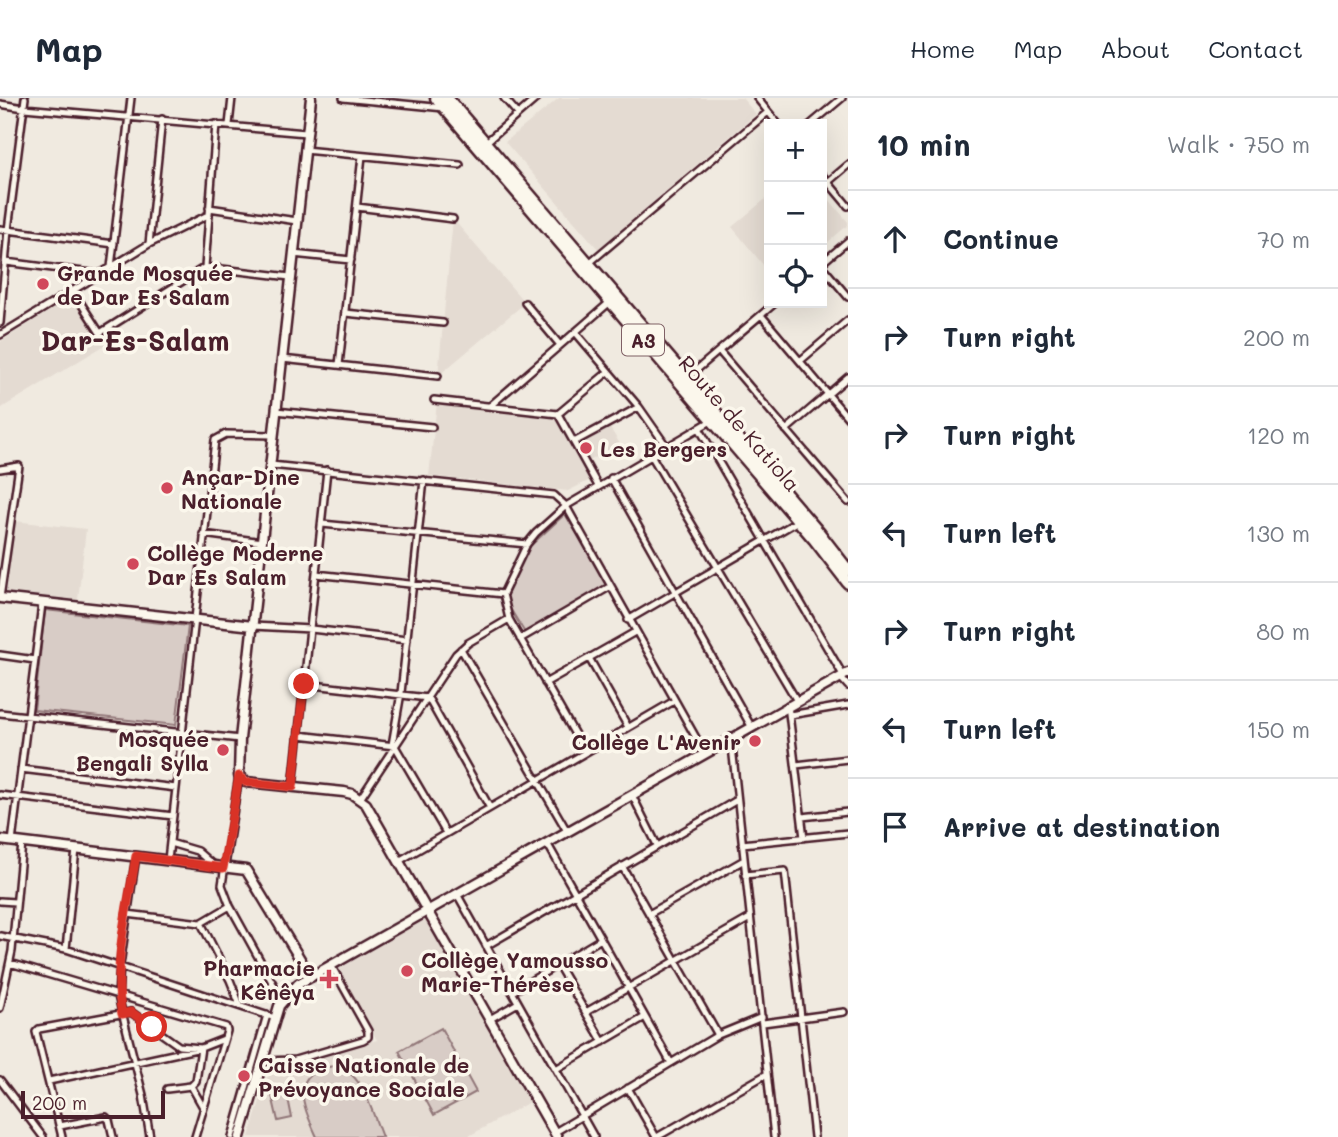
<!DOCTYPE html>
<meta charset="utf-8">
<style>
:root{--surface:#fff;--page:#f6f6f7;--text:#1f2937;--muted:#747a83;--line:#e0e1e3}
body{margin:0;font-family:Mali,sans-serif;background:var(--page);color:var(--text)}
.controls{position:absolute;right:21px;top:21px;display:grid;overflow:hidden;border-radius:0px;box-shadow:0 7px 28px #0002}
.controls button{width:63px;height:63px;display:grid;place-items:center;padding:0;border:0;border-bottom:2px solid var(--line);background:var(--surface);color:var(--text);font:35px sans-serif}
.scale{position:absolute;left:21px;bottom:18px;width:144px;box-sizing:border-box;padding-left:7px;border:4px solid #4a1f2b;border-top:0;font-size:19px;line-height:24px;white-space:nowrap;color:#4a1f2b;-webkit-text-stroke:5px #fbf7ec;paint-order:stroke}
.stop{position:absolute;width:21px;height:21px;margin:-16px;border:5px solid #d93025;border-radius:50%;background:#fff}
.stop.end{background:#d93025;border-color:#fff;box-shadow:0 2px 7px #0008}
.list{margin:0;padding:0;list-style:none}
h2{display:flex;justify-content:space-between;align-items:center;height:91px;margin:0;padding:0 28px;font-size:30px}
h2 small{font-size:23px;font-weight:400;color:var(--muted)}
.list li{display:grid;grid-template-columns:46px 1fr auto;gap:21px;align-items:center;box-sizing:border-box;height:98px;padding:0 28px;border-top:2px solid var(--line)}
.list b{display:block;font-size:26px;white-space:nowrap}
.list em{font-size:23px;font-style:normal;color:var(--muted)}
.icon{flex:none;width:38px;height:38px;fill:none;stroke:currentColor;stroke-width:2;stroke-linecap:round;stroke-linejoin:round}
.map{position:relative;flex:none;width:848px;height:1039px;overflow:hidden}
header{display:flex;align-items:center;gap:42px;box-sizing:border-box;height:98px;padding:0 35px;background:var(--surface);border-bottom:2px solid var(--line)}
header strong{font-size:33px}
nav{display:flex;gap:38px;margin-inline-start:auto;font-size:24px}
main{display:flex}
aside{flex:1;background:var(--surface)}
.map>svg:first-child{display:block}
.built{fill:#e4dbd2}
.green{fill:#d8ccc6;stroke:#917678;stroke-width:2}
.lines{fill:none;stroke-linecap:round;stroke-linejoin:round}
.street-casing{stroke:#4a1f2b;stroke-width:10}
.secondary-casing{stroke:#4a1f2b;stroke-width:13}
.highway-casing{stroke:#4a1f2b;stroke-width:15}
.street{stroke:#fbf7ec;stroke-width:5}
.secondary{stroke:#fbf7ec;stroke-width:8}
.highway{stroke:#fbf7ec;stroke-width:10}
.route{stroke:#d93025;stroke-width:9}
.poi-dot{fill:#d1495b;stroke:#fbf7ec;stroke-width:2.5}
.labels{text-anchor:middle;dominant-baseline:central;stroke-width:7;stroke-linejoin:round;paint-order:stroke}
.shield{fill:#fbf7ec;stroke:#7f6065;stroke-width:2}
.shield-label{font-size:19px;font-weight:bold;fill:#4a1f2b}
.poi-label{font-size:21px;font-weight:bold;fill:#4a1f2b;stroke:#fbf7ec;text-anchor:start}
.street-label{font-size:21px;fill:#4a1f2b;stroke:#fbf7ec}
.district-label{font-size:28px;font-weight:bold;fill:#4a1f2b;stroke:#fbf7ec}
</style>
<header>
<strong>Map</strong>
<nav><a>Home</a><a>Map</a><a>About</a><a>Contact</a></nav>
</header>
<main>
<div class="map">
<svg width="848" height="1039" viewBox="0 0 848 1039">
<rect width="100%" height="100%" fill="#f0eae0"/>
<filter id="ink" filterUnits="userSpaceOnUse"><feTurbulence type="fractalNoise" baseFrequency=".0143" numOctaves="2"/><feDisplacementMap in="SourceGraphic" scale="14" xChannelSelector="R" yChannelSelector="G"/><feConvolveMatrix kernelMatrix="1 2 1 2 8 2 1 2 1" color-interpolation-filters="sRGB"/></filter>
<g filter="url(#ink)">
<path class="built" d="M559,0H742L756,16L598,151L505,44Z
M822,93L848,124V127L822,149Z
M769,98V174L732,129Z
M453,121L525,205L438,278Z
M74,198L105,247L0,311V244Z
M437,304L556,321L573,351L610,330L620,346L582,367L590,382L568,393L429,378Z
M14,423L86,431L78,502L5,494Z
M428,820L531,1003L467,1039H249L269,973L377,942L337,872Z"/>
<path class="green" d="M565,416L608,487L525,535L500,494L528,450Z
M45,512L188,528L176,627L34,612Z
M441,930L476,994L434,1017L399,953Z
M334,968C363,972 372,1015 382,1039H317C304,1010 286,974 334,968Z
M286,990L292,1020L278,1023L271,993Z"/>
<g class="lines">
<defs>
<path id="street" d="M343,0L444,10
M504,0L518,16
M757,0L778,26
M0,6L24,10L306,35
M811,26L842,0
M229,27L232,0
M485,45L537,0
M304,52L460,67
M822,77L848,108
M828,84L848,67
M357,109L453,121
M209,110L297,123
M0,131L114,146
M149,146L162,21
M293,156L351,162
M6,164L99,176
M822,165L848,143
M588,166L768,14
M822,168L848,199
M111,169L131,0
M205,169L216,26
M73,193L100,235L205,169L290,179
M525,205L560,247
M345,215L443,225
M761,217L848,320
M0,225L8,132L25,0
M575,234L639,309L667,349
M0,237L149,146L208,117
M719,253L848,404
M282,261L438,278
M800,263L848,222
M339,267L362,58
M687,280L775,205
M434,302L558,316L608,274
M490,308L610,204
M276,313L432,329
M558,316L598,388
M699,330L843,577
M786,332L848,279
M574,344L639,309
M651,357L797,603
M271,367L554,397L566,408L704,654
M0,371L19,368L0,500
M611,380L751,628
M322,426L527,446
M203,436L263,444
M316,476L503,496
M628,522L798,423
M253,528L311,531L407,542
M520,541L611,488
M461,551L567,733
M0,557L35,562
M589,560L628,629
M840,579L848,588
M545,585L635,534
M304,586L428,600L490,710
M788,607L804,740
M0,615L240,641
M790,617L848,607
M299,637L395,648L446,735
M731,639L774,1039
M392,647L401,595L424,382
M585,654L509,521L503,496L527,446L536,435L566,408L711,323
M796,667L848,661
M21,671L176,690
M239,678L222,787L230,808L282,902
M293,689L327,372
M0,697L173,718
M632,697L657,747
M360,701L456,556L468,545L509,521
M802,719L848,714
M12,744L42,506
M170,745L197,753L213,767
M547,745L671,965
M742,746L848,735
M136,758L120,867L118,898L143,997L150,1039
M168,762L215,342L226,336L274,337
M399,763L674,603
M622,768L718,937
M745,777L785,773L814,1039
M457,796L594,1039
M0,803L15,804
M127,816L201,825L230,808
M649,816L744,762
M201,825L230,882L240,907
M0,838L66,851L275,920
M486,848L737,702
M66,851L76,751
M10,865L226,929L227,933L195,1039
M558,867L603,944
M512,894L601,841
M0,910L12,853L22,745
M586,914L750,820
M490,921L518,905
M763,925L844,914
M262,963L295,962L363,942L368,939V933L331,867
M556,971L645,919
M0,982L43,1039
M49,983L201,950L224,941
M628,990L656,1039
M167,991L191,988
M60,1028L106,1019L109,1022L113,1039
M555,1034L718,937L762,919
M62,1039L36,934L39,931L131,914L179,948L201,950L196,983L191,988L203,1009
M232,1039L267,917
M657,1039L767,976"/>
<path id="secondary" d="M311,0L240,641L239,678L246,684L344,694L352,696L366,706L557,1039
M0,500L253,528
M0,742L246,772L311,879
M240,1039L279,908L298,886L848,575"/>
<path id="highway" d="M436,0L814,441L848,485
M447,0L820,436L848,472"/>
</defs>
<use href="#street" class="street-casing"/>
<use href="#secondary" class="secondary-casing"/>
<use href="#highway" class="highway-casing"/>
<use href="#street" class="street"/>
<use href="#secondary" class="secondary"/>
<use href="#highway" class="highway"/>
</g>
</g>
<g class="lines" filter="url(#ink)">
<path class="route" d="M152,929L131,914L122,916C112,868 128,807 136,758L223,770L239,678L246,684L293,689L304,586"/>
</g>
<g class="poi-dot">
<circle cx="43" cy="186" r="7"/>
<circle cx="586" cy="350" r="7"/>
<circle cx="167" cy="390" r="7"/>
<circle cx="133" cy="466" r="7"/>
<circle cx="755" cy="643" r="7"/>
<circle cx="223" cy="652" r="7"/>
<circle cx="407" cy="873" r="7"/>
<path d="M325.5 870.5h7v7h7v7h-7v7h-7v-7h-7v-7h7z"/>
<circle cx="244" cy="978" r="7"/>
</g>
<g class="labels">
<rect class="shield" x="622" y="226.5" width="42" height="31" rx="5"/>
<g class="shield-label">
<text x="643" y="242">A3</text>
</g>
<g class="poi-label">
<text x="57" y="174">Grande Mosquée<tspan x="57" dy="24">de Dar Es Salam</tspan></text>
<text x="600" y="350">Les Bergers</text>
<text x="181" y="378">Ançar-Dine<tspan x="181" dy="24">Nationale</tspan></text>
<text x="147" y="454">Collège Moderne<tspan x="147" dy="24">Dar Es Salam</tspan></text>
<text x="209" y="640" text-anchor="end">Mosquée<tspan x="209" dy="24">Bengali Sylla</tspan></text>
<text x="741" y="643" text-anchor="end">Collège L'Avenir</text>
<text x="421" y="861">Collège Yamousso<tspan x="421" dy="24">Marie-Thérèse</tspan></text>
<text x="315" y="869" text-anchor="end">Pharmacie<tspan x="315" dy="24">Kênêya</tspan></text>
<text x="258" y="966">Caisse Nationale de<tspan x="258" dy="24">Prévoyance Sociale</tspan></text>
</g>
<g class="street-label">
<text transform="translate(740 325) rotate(49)">Route de Katiola</text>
</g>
<g class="district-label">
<text x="135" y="242">Dar-Es-Salam</text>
</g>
</g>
</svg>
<div class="controls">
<button>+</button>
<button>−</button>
<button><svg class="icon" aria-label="locate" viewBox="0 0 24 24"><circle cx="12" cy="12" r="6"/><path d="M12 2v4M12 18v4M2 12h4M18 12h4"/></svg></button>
</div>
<div class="scale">200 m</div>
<div class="stop" style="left:152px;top:929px"></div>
<div class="stop end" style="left:304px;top:586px"></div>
</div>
<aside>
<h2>10 min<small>Walk · 750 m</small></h2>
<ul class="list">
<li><svg class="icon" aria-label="ahead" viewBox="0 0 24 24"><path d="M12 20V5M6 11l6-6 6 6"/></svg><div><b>Continue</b></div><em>70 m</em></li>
<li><svg class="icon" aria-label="right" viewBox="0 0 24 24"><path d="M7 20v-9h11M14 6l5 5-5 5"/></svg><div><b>Turn right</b></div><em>200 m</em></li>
<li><svg class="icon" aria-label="right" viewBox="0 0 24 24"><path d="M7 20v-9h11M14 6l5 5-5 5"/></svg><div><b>Turn right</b></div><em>120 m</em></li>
<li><svg class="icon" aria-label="left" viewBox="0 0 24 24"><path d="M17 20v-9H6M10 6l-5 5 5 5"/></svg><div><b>Turn left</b></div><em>130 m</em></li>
<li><svg class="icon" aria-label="right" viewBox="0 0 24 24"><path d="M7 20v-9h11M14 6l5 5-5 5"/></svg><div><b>Turn right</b></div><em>80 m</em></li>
<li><svg class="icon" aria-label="left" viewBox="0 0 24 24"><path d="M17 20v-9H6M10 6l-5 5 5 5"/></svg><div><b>Turn left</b></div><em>150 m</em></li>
<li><svg class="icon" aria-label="arrive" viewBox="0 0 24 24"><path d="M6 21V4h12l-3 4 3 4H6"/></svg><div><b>Arrive at destination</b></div></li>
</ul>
</aside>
</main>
